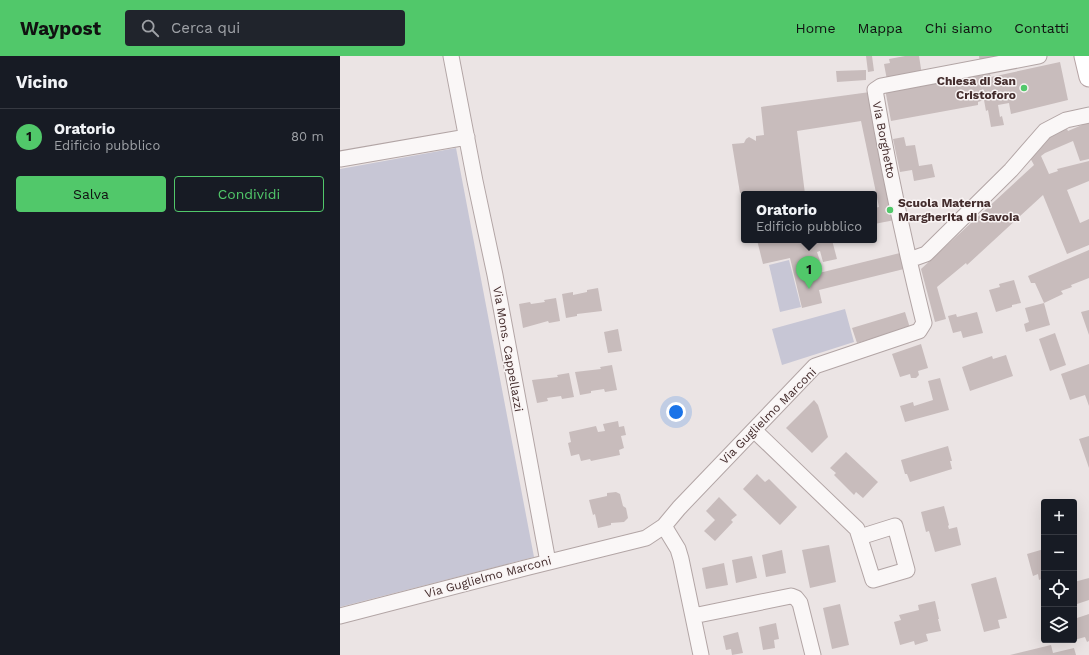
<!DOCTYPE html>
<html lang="it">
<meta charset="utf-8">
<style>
:root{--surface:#171b24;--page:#20242c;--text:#f1f3f6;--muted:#9ea1a6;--line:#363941;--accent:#51c86a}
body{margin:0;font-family:"Work Sans",sans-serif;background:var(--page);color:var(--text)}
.controls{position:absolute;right:12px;bottom:12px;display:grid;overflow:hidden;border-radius:4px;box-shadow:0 4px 16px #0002}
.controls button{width:36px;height:36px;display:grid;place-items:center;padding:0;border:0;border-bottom:1px solid var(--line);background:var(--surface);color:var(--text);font:20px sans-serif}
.you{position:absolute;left:336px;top:356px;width:14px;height:14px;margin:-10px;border:3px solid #fff;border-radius:50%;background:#1a73e8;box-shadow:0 0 0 6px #1a73e833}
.badge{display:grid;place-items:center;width:26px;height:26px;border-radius:50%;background:var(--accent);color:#111;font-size:13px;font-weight:700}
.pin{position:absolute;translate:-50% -33px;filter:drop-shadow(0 1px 2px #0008)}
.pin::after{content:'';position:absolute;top:21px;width:14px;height:12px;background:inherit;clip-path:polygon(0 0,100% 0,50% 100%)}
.popup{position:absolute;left:401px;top:135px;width:136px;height:52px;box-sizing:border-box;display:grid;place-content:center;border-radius:4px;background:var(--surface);filter:drop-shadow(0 1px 3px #0005);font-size:13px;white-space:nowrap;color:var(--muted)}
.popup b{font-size:15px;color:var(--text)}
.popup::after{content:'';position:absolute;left:50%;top:100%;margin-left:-8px;border:8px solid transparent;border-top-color:var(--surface)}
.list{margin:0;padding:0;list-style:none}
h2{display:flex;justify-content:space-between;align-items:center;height:52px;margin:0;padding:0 16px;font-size:17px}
h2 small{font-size:13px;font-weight:400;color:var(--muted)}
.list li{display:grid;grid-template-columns:26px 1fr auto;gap:12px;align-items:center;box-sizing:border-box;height:56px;padding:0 16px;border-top:1px solid var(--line)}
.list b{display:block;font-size:15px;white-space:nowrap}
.list p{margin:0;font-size:13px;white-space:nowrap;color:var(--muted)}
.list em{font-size:13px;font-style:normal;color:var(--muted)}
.actions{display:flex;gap:8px;padding:12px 16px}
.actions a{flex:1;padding:9px 0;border:1px solid var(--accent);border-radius:4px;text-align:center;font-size:14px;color:var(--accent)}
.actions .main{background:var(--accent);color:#111}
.icon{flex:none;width:22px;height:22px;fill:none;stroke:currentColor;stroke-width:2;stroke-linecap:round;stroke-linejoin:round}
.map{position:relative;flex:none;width:749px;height:599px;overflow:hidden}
header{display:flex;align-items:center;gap:24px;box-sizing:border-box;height:56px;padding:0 20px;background:var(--accent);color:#111}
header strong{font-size:19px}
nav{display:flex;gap:22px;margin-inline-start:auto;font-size:14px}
.search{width:280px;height:36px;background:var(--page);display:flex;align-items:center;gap:10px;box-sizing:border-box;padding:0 14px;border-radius:4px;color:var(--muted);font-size:15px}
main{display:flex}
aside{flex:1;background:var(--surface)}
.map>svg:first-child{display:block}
.green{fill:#c7c6d5}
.building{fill:#c8bcbc}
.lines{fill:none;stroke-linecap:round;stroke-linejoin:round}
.minor-casing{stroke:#b2a5a5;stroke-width:17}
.major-casing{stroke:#b6a4a5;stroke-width:21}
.minor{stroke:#faf7f7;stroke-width:15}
.major{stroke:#fff;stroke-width:19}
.poi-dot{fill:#51c86a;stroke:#f9f4f4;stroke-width:1.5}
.labels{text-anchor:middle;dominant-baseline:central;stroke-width:3;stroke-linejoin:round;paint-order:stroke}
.poi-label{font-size:12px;font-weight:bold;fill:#432c2c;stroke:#f9f4f4;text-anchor:end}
.street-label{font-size:12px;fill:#432c2c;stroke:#f9f4f4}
</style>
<header>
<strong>Waypost</strong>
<div class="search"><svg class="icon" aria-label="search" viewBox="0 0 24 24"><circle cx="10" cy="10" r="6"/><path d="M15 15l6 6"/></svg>Cerca qui</div>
<nav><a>Home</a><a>Mappa</a><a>Chi siamo</a><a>Contatti</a></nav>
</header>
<main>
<aside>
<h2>Vicino<small></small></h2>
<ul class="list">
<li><span class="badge">1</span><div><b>Oratorio</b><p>Edificio pubblico</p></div><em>80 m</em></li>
</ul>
<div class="actions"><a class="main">Salva</a><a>Condividi</a></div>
</aside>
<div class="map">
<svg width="749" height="599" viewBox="0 0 749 599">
<rect width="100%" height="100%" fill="#ebe4e4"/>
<path class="green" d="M116,92L194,501L0,551V113Z
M449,204L461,251L440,256L429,209Z
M505,253L514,286L442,309L432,273Z"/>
<path class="building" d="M526,0H532L534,15L528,16Z
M565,0H579L582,19L547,24L544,8L550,7L549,3Z
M639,0H660L640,7Z
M720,6L728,44L671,58L669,47L658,49L660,61L662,60L664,69L651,71L648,54L646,55L644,44L638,46V49L551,65L545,33L631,17L632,21L650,18L651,21Z
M526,14V24L497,26L496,15Z
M530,36L555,164L534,168V152L539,151L521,65L457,75L465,138H416L415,135L400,137L392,88L404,87L406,83L409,81L416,85V80L424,79L421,51Z
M749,66V103L740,105L733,85L705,97L701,100L709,118L718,115L717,113L749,105V125L727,134L740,167L749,163V189L727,198L703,139L627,209L626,207L597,231L606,263L595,266L581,213L694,109L688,98L707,82L720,75L727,73L728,75Z
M564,81L566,90L575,89L579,110L592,108L595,121L574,125L572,114L560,116L553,83Z
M417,184H478V185L492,184L497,203L483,206L480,195L477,196L480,205L472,207L475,218L560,197L564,213L479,234L482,247L462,252L450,202L423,208Z
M749,194V222L731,229L732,231L721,235L723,238L704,247L695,227H691L688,220Z
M674,224L681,247L672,249V251L656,256L649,234L660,231L659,228Z
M258,232L262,255L237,258V260L226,262L222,238L233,236V239L247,236V234Z
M216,242L220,265L209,267L208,265L183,272L179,248L190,246L191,248L205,246L204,244Z
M704,247L710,269L686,276L684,268L689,266L685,252Z
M749,254V279L741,256Z
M565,256L570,272L517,287L512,272Z
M637,256L643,277L623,282L621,275L613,277L608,260L616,258L617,261Z
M278,273L282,295L268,297L264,276Z
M715,277L726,309L710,315L699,283Z
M581,288L588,312L578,315L579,319L576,322H571L570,318L560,321L552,298Z
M666,299L673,320L630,335L622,311L652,300L653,303Z
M749,308V350L745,339L730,344L721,318Z
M272,309L277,334L265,336L264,333L251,335V337L240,339L235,316L261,313L260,311Z
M229,317L234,341L222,343L221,340L207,342L208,345L197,347L192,324L218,321L217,319Z
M600,322L609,354L565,366L560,350L573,346L574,350L593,344L588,325Z
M474,344L478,349L488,381L472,397L446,372Z
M278,365L279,371L284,370L286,379L281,380L284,392L279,394L280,399L251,405L250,403L241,405L239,398L231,400L228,387L231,386L229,376L256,370L258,376L265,375L263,368Z
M749,380V412L739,383Z
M608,390L612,405H610L612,413L570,426L567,418H565L561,404Z
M506,396L538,426L523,442L516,436L514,439L494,419L496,417L490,412Z
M417,418L425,426L429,423L457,451L440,469L403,433Z
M276,436L280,438L283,450L286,452L288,462L284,466L271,467V469L258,472L255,458L253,459L249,444L267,440V437Z
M379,441L397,459L391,464L393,466L375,485L364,475L375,464L366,455Z
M604,450L609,469L608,470L609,473L617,471L621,489L595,496L589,475L586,476L581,456Z
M489,489L496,526L470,532L462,494Z
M704,493V522L699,524L698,518L693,520L687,498Z
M442,494L446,517L426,521L422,499Z
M412,500L417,522L396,527L392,504Z
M384,507L388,529L366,533L362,512Z
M656,521L667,562L658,564L660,572L644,576L631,528Z
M749,522V544L734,549V526Z
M595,545L599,563H598L601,575L586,578L588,585L575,589L574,585L560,589L554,566L561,564L559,559L579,554L578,549Z
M500,548L509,589L492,593L483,552Z
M749,558V585L747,586L745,581L734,584V563Z
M436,567L439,583L434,584L435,592L423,594L419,571Z
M398,576L403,597L392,599L391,593L386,594L383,580Z
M711,589L713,597L734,592L736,599H670Z"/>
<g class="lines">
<defs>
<path id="minor" d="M111,0L135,125L155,219L208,506
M0,103L127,81
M569,204L586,198L671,114L705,75L726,64L749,59
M414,374L517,473L533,524L567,514L555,470L520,481
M324,470L338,493L341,503L361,599
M0,560L185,512L306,482L324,470L339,452L475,310L579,275L584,267C565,190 548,112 535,34L541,30L699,0
M353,560L451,540L456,542L460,547L473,599"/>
<path id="major" d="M744,0L749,21"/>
</defs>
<use href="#minor" class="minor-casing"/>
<use href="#major" class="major-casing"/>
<use href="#minor" class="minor"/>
<use href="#major" class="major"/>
</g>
<g class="poi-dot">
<circle cx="684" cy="32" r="4"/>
<circle cx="550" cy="154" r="4"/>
</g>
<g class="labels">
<g class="poi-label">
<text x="676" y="25">Chiesa di San<tspan x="676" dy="14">Cristoforo</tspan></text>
<text x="558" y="147" text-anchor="start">Scuola Materna<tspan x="558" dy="14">Margherita di Savoia</tspan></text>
</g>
<g class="street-label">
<text transform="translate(544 84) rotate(79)">Via Borghetto</text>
<text transform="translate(168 293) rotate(80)">Via Mons. Cappellazzi</text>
<text transform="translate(428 360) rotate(-45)">Via Guglielmo Marconi</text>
<text transform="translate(148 521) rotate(-15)">Via Guglielmo Marconi</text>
</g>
</g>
</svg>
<div class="controls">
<button>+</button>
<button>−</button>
<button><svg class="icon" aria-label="locate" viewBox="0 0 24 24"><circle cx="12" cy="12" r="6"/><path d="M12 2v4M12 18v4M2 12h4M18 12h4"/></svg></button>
<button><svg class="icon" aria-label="layers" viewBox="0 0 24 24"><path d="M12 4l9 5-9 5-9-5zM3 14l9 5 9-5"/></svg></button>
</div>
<div class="you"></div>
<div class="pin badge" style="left:469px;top:233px">1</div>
<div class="popup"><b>Oratorio</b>Edificio pubblico</div>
</div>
</main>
